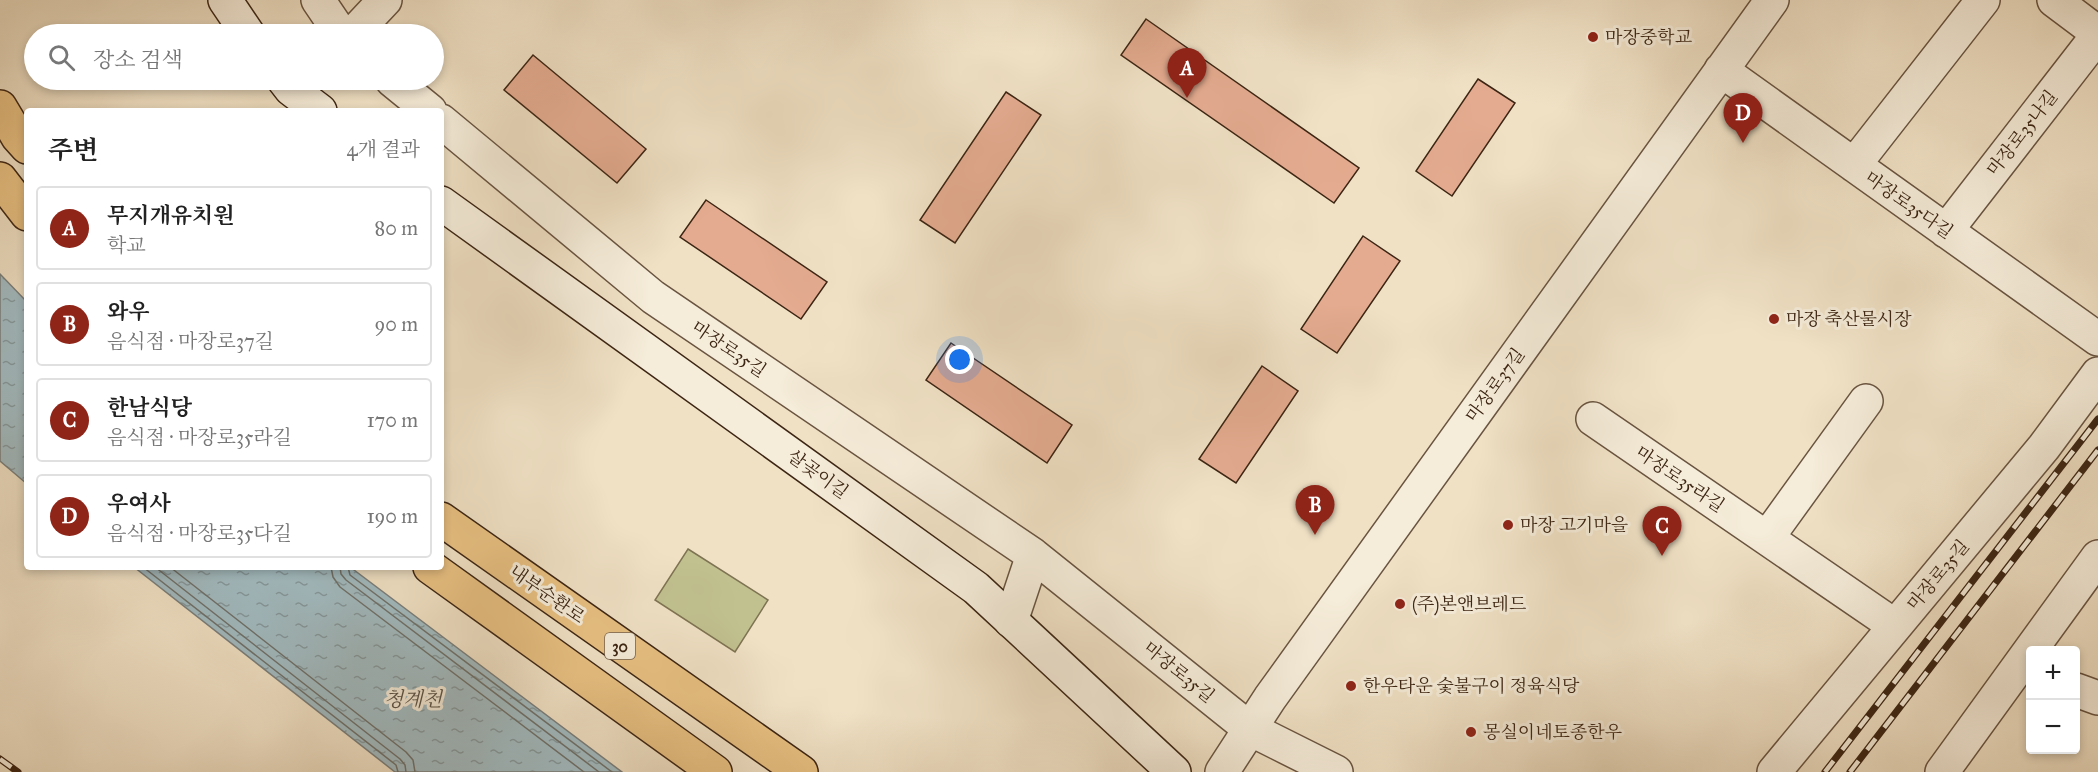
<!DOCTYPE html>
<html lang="ko">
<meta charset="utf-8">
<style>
:root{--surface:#fff;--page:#f6f6f6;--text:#222;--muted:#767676;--line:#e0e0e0;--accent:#8f2418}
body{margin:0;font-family:"IM FELL Great Primer","Noto Serif KR",serif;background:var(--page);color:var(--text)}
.controls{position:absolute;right:18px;bottom:18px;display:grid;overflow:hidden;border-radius:6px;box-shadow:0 3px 9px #0003}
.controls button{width:54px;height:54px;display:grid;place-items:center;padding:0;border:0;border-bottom:2px solid var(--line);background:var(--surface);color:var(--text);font:30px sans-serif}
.you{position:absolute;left:960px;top:360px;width:21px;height:21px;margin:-15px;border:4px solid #fff;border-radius:50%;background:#1a73e8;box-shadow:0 0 0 9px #1a73e833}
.badge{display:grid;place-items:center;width:39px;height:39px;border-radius:50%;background:var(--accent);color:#fff;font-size:20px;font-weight:700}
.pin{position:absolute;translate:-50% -50px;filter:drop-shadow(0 2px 3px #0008)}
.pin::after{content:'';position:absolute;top:32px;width:21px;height:18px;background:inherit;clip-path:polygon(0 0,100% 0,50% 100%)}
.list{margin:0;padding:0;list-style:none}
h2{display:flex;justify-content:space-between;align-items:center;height:78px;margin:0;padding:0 24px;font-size:26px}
h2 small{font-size:20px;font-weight:400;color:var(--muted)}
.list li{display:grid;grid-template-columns:39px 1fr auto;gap:18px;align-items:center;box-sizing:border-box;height:84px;margin:0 12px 12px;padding:0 12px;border:2px solid var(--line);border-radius:6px}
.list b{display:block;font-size:22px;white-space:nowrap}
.list p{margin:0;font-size:20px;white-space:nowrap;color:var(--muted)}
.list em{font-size:20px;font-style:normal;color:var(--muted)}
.icon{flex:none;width:33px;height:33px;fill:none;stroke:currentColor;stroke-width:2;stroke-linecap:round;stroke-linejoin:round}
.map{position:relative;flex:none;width:2098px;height:772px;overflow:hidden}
.search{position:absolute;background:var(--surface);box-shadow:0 3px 9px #0003;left:24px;top:24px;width:420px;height:66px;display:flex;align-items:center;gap:15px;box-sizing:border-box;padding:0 21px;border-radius:33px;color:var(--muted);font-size:22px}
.panel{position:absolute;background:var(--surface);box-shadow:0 3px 9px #0003;left:24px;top:108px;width:420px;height:462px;border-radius:6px}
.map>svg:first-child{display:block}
.green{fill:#c1c190;stroke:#7e7352;stroke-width:1.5}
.water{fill:url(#water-ripples);stroke:#797e7b;stroke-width:1.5}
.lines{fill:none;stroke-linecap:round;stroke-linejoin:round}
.shore{stroke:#6e706a;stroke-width:1.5}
.building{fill:#e4ab90;stroke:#3c2513;stroke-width:1.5}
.street-casing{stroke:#695440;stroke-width:36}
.secondary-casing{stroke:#3c2513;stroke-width:36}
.highway-casing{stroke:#3c2513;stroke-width:36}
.street{stroke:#f5ecd9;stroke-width:33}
.secondary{stroke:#f5ecd9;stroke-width:33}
.highway{stroke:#e8c082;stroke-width:33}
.rail-casing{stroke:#3c2513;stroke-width:7}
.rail{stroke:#f5ecd9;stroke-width:4.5;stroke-dasharray:14;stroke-linecap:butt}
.poi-dot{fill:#8f2418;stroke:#f5ecd9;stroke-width:2}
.labels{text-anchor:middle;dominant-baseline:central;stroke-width:6;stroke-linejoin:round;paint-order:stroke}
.shield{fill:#f5ecd9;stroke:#74614e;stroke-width:1.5}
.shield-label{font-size:16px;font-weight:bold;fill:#3c2513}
.poi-label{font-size:18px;fill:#3c2513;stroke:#f5ecd9;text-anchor:start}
.street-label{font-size:18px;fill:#3c2513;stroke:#f5ecd9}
.water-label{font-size:20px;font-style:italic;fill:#5a5247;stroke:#f5ecd9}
</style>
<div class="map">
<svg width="2098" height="772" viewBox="0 0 2098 772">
<defs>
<pattern id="water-ripples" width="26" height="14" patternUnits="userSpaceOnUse" patternTransform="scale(1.5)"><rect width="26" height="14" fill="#a1bac0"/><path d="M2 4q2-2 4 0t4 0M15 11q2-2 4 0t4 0" fill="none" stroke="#84979b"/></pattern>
</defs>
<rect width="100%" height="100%" fill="#f0e1c5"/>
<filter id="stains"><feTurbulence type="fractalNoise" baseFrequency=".00333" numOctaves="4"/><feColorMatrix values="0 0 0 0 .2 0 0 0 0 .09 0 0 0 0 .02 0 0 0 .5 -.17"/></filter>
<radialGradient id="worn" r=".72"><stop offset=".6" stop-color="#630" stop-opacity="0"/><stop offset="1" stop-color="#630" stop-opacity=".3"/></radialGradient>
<path class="green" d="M688,549L768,600L735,652L655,600Z"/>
<path class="water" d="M0,274L27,302V484L0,461Z
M134,567H350L622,772H395Z"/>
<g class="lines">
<path class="shore" d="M143,567L396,765L398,772
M155,567L400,759L405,765L406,772
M170,567L406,752L413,760L415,772
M331,567L333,577L340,587L584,772
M340,567L341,574L346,580L599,772
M348,567L350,575L612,772"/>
</g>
<path class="building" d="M1146,19L1359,168L1334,203L1121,55Z
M533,55L646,149L617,183L504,90Z
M1478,79L1515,103L1452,196L1416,171Z
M1006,92L1041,115L955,243L920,220Z
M706,200L827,282L801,319L680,237Z
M1363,236L1400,261L1337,353L1301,329Z
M951,343L1072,425L1047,463L926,380Z
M1262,366L1298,391L1236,483L1199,459Z"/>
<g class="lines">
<defs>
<path id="street" d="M318,0L341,34
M2054,0L2098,33
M353,34L385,0
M1721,70L2098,339
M392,80L430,111
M441,121L653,297L1033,555L1250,729L1336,772
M1854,165L1983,0
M1946,231L2098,35
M1593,419L1895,626
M1767,538L1866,401
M1011,621L1033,555
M2076,690L2098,698
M1222,772L1270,698L1772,0
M1774,772L2044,447L2098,374
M1942,772L2098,557"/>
<path id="secondary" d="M225,0L248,34
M284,80L291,89L320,111
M441,203L976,588L1174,772"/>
<path id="highway" d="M0,107L18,137L27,147
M0,179L27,214
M441,519L801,772
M430,567L715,772"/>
</defs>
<use href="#street" class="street-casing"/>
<use href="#secondary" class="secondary-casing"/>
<use href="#highway" class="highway-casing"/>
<use href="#street" class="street"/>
<use href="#secondary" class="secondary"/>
<use href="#highway" class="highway"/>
<defs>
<path id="rail" d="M0,759L18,772
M1825,772L2098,419
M1850,772L2098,450"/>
</defs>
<use href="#rail" class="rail-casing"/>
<use href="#rail" class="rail"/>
</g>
<g class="poi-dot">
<circle cx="1593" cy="37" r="6"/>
<circle cx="1774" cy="319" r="6"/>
<circle cx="1508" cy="525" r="6"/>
<circle cx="1400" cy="604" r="6"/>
<circle cx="1351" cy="686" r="6"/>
<circle cx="1471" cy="732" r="6"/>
</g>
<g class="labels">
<rect class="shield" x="605" y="633" width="30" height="26" rx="4.5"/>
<g class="shield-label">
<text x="620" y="646">30</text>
</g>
<g class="poi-label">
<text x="1605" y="37">마장중학교</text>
<text x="1786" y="319">마장 축산물시장</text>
<text x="1520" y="525">마장 고기마을</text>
<text x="1412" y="604">(주)본앤브레드</text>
<text x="1363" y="686">한우타운 숯불구이 정육식당</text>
<text x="1483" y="732">몽실이네토종한우</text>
</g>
<g class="street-label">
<text transform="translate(2022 133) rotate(-52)">마장로35나길</text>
<text transform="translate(1909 205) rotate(35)">마장로35다길</text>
<text transform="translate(729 349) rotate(34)">마장로35길</text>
<text transform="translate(1495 385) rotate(-54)">마장로37길</text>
<text transform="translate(818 474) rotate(36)">살곶이길</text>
<text transform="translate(1680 479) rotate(34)">마장로35라길</text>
<text transform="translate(1938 575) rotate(-50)">마장로35길</text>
<text transform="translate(547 594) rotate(35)">내부순환로</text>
<text transform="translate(1179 672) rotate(39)">마장로35길</text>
</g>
<g class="water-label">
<text x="413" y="699">청계천</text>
</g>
</g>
<rect width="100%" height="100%" filter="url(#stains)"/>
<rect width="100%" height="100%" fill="url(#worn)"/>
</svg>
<div class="controls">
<button>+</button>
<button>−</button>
</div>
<div class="you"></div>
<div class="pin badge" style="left:1187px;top:98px">A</div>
<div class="pin badge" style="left:1315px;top:535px">B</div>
<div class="pin badge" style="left:1662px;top:556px">C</div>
<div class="pin badge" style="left:1743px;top:143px">D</div>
<div class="search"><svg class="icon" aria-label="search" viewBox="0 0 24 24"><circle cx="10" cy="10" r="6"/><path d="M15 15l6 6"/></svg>장소 검색</div>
<section class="panel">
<h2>주변<small>4개 결과</small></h2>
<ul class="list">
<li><span class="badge">A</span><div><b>무지개유치원</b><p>학교</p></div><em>80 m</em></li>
<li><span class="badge">B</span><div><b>와우</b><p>음식점 · 마장로37길</p></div><em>90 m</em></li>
<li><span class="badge">C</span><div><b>한남식당</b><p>음식점 · 마장로35라길</p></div><em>170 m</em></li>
<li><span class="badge">D</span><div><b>우여사</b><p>음식점 · 마장로35다길</p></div><em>190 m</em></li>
</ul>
</section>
</div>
